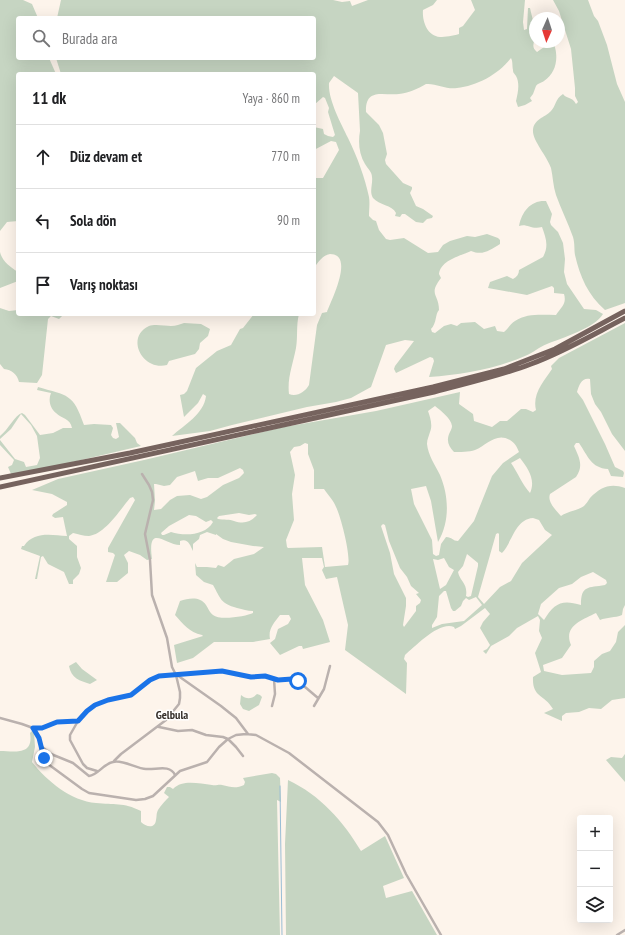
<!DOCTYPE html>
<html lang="tr">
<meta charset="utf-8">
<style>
:root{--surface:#fff;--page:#f2f2f2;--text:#202124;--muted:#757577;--line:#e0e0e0}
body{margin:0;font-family:"PT Sans Narrow",sans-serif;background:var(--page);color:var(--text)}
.controls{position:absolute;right:12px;bottom:12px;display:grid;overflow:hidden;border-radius:4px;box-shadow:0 4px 16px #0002}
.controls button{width:36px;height:36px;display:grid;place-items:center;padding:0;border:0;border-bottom:1px solid var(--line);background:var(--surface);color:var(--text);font:20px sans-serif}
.compass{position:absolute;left:529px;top:12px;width:36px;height:36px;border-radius:50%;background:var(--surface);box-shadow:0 4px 16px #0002;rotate:183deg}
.stop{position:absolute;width:12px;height:12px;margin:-9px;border:3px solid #1a73e8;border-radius:50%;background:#fff}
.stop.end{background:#1a73e8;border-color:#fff;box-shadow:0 1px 4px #0008}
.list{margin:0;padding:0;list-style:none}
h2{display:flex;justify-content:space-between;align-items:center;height:52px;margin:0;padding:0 16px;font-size:17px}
h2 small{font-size:13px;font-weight:400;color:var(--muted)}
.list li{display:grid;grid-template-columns:26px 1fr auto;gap:12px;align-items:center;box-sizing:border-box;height:64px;padding:0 16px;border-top:1px solid var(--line)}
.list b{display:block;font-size:15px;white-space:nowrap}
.list em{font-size:13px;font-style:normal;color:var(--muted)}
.icon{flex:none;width:22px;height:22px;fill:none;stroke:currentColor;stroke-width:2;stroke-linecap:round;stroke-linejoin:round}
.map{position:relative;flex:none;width:625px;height:935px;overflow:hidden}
.search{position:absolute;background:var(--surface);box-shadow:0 4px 16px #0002;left:16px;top:16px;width:300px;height:44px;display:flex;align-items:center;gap:10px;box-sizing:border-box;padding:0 14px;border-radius:4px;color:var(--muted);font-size:15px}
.panel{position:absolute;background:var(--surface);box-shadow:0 4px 16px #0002;left:16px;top:72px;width:300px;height:244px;border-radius:4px}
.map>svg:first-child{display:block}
.green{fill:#c6d5c2;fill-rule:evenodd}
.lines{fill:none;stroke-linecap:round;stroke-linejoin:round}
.stream{stroke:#99bdd5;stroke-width:1}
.street{stroke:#bab1ae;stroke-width:2.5}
.highway{stroke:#76635e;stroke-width:5}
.route{stroke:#1a73e8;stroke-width:5}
.labels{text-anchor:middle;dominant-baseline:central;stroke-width:3;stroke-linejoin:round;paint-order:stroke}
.neighbourhood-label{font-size:12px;font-weight:bold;fill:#352f2a;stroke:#fff}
</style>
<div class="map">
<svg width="625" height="935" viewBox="0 0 625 935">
<rect width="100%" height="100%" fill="#fdf4eb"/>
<path class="green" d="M0,0H23L32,4L38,18H18V58H49L56,74H18V221L7,222L0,231Z
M61,0H333L342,2L350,1L352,6L368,0H437L433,5L423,10C422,21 427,36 440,37C445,37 453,36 459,34V28L463,26L475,10L471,0H525L523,22L524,30L527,29L528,8H530C532,18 536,27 535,37C534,44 531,47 537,52L544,47L554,44C559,58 556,73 544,81C541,83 538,83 536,86L533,94L530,98L532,101L525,105L518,107L516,101C518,93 520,83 516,76C514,73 513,73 513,70C512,65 513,62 511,58C499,74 477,86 457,88C447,90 436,83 426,84C418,89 408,93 399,94C384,96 365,87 366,112L379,125L383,133L387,154L385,160L386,164L403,183L412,187V189L410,193L416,206L423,209L433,216L432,218L427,219L423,223L416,222L405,214H402L400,217L395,216L396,213C392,205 379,205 373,198C369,192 373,184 372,177C372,172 368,169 365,164C359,154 358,142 360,131L358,93L334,76L329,83C328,100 341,123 348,138C357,156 365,178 369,197C370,203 369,210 369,216L373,220L376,221L379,230L386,239L390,240L404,238L428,253L438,252L443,245L450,241L467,236L475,237L487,234L498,238L500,240V244C490,250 483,256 471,251C460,256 441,260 439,274L441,278C428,295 439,294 439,310C435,314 437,323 431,329L432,332L435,333L444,326L451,324L457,326L461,323L475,322L484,329L495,326L497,331L504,332C508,329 510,324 515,321C527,313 542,315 556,315C561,307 567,304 564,294L554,293V288L552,286L527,295L488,288L490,282L507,276L513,279C517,277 519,274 519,270L543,257C549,246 546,238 542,227C531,230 527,223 519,226C522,211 531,200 546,201L552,214L550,222L551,225L558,232L563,243L565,259L564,272L567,284L584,309L596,310L603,314C595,328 562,338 547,344C539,347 533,353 525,356C495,369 462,375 429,377L434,361L433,358L430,357L396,373L394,369L395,366L414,341L405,340L386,345L371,387L351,398L336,402L307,407L232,425L210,431L172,436C184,425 204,414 206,396L203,394L198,403L184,417L180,395L184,394L187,391L196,368L217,351L231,345L240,329L243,328L254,314H299C296,325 298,337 296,348C293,364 287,378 289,394C297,397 305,392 309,385L317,325L322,313L327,312C331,301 355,254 330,254C323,255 318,262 314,268V178H323L339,150L336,142L331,141L314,150V127L323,129L324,134L328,136L333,137L335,135L328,112L329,108L325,98L323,97L314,105V74H61L56,58H314V18H57Z
M553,0H588L594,16L598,21L607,45L617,84L625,102V303L605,310C588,295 580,277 575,255C574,249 575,244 573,237C568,223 561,209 556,195C553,186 553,177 551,168C547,156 532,140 533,130C534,119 544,118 551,111C556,106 555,99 563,94C566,99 572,96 576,104L578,102L575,96V88L571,49L559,11Z
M0,252C2,261 10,267 18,272V281L0,288Z
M0,308L9,311L18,310V314H64L59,319L51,316L48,319L42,375L37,383L19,382C17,374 12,370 4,369L0,364Z
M184,323L201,324L210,329L208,336L200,343L199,349L195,354L169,361L167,365C142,371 125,337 149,326C155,324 165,326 171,326C176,326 180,324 184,323Z
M625,323V451L612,434L601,412L595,404L591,394L590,379C582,377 579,385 577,392L583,400L605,444L615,467L623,471L624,473L623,477L611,476L608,469C591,468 588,456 579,443H576L574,446C579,457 584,466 576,477L550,494C547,502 556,510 561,516C568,511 577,511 584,506C586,504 588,501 590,498C601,487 610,483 625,488V605L623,609L622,615C615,618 607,617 600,620L596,613C582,620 563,626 571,645L562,658L543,665L544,671L562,675L591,673L594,667V661L602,654L610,651L616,642L618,632L625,625V698L612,700L601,709L589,708L579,712L566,713L562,716V721L544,713L553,709C544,694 532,698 533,677L541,672L535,653L542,638L539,631L540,620L538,616L517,628L509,636L491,646L486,654L483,651L487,649L490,645L480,628L483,622L490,614L485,608L461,626L455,629L454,627C439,621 416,646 405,655L404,659L407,663L406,694L345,650L348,625L337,577L326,579L322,570L324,567L322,558H302L305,585L323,620L330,642L303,649L302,646H299L280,655L270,643L275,639L278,629L288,624L291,619L289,615H280C274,623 268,629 270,639L253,642H214L193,658L177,663L174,645L203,636L202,635C189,632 183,624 175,615L180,601C189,598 200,596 206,605C208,608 210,613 213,615C220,621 247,616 253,613V611C247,611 243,609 237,608C220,603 221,599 213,585L204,582L196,575L195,563L197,567H207L216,568L218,565L224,567L234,559L254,554L264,547L253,546L231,542L223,539L216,534V535L207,532L200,535L199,539L193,544V551C190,545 188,538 180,541V545C165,545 147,522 152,559L147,560L140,555L129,551L124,555L128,563V573L117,582H106L115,555L113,553L108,552V548L135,500L133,497L130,498C120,510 105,534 89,536C83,536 79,534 73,533L69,536V539L77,546V557L81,568L79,574L73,580V584H69L64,572L48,564L43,556L41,557L37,579H35L40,556L21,549L22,546H24C34,531 51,535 67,536L63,517L55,518L52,516L53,514L67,505V502L52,494L32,490L58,479L144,460L284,427L376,411L460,392L459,404L473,414L474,421L492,427L500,421H507L521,409H526L533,412L536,410C532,394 544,381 552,369L551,366L559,358ZM435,406C441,411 451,418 452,426C452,428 451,430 450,432C446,440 448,446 454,452C460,452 469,452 475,450C487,445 496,432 510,440C515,443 517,447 519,452L503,463L492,476L474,521L458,541C453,541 452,537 446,537L441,544L439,555L436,556L433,554L432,540L414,504L411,489L426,486L431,501L438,542C450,522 449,496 440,475C435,465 428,455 427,444C427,439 429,436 430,432C433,425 430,417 428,411ZM305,443L308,444V454L314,470V489H324C328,495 334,501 336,507C341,517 351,556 348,565L325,567L322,547L288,548L287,547L286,540L294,520L292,494L295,475L290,452L294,447L300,446ZM520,458C528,468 536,480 530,493C522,484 518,473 511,463ZM240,468L243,470L244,473L239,478L223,485L207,497L201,499L190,495L177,496L170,500L161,509L154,510L155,501L154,484H156L164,486L170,485L177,477L195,471L198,481L208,478H218ZM239,513L249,515L255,514L257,515C250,523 243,524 234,521C230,519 223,520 218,519L217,518L219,516ZM189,515L196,516L206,522L211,520L213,522C205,536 184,536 171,532L164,535H162L161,533L169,526ZM533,518L539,520L545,530L552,535L522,563L511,581L500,587L484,604L478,597L496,534L498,533L499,534V551L502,553C512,543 515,519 533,518ZM383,524L385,525L389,541L400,568L407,577L411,586L419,593L416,594L421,600L420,603L416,606V611L404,627L403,625L406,606V598L394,574L390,553L381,526ZM467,554L478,563V566L471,596L468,597L466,596C468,583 460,582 458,572L463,566ZM444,558L449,567L454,570L446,585L440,589L433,559L438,560ZM593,572L606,580L607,583L605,585C588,588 581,585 581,605C562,599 554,603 544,620L538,614L541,604L559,588L572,584L581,577ZM444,591H446L451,608L453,611H455L461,606L463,601L466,598L469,600L476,597L482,605L464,621L442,624L432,628V625L437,617L439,596Z
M38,387C68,396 73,393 84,425L94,424L111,425L113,428L111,435L113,438L116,439L119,437L116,423H120L135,438L137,443L141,446L17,475L11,474L8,467L12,465L14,460L0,445V440L15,459L24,462L26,467L37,465L40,458L37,436L31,425L21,414L11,429L0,439V436C8,430 15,415 22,413L25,415L40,435L53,433L63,428H72C70,418 62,419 56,413C50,408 48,400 51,393L37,390Z
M76,662L82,669L97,680L90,684C80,681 71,678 69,666Z
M257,694L260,695L262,697L259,705L249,711L243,709L240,704L241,695C247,700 252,699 257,694Z
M32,731L34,732L35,747L32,762C47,781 71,801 96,803C114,805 123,802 141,811V822C146,827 155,829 156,820C157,816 156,814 158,810C161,805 165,801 169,797L164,793L167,787H170L173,789C183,779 199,784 212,785C216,786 219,784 222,785C230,787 236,789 244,785L245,782L243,778L272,773L276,774L280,778L281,802L277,800L280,935H0V751C14,751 34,756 30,733Z
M625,754V782L606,760L611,757L622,758Z
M288,780C320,795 343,821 361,851L385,836L404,878L383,886L386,898L412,891L437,935H286L285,844Z"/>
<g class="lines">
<path class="stream" d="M280,786L282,935"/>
<path class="street" d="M177,675L221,706L236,718L248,734
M272,706L275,694L274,679
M314,706L324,689L330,666
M0,718L22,724L33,728H42L57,722L76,721L80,719L87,711L95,705L108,700L131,695L150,680L159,676L222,671L251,677L265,676L278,680L292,679L298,681L318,698
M78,721L70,735V740L83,764L87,768L97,771
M159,727L178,731L192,730L206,735L223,737L228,739L236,747L243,756
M33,728L39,738L44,758L48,764L82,789L89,793L136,800L145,799L153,796L180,771L207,762L219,747L228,739L236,735L246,734L256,735L289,753L378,822L388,835L406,874L441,935
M41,746L51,754L73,763L89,776C98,775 103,764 113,762C122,759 137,769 146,769C156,770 170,764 175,775
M114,761L121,754L166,720L179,704L180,698V692L176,675L172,667L167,638L152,595L150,560L145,534L153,500L152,492L149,485L142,474
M617,935L625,930"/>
<path class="highway" d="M0,478L130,453L433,387L504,369L555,349L625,311
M0,487L434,392C467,383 500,376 531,364C564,352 594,334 625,318"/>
</g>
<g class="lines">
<path class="route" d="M44,758L39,738L33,728H42L57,722L78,721L87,711L95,705L108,700L131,695L150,680L159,676L222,671L251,677L265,676L278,680L292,679L298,681"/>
</g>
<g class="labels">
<g class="neighbourhood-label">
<text x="172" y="714">Gelbula</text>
</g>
</g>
</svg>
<div class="controls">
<button>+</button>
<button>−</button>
<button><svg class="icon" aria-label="layers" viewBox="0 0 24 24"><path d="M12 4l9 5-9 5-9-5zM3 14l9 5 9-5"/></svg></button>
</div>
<svg class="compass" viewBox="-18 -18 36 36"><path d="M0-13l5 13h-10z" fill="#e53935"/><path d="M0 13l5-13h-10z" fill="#757577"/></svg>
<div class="stop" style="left:298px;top:681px"></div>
<div class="stop end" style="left:44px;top:758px"></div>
<div class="search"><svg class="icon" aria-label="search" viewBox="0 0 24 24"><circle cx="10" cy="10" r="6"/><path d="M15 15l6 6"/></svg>Burada ara</div>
<section class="panel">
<h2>11 dk<small>Yaya · 860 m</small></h2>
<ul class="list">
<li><svg class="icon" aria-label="ahead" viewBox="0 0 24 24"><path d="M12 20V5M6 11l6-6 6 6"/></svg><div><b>Düz devam et</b></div><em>770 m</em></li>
<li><svg class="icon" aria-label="left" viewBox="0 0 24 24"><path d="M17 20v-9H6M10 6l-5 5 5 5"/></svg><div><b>Sola dön</b></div><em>90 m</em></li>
<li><svg class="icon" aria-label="arrive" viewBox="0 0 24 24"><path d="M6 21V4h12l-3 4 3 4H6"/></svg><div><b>Varış noktası</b></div></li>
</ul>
</section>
</div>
